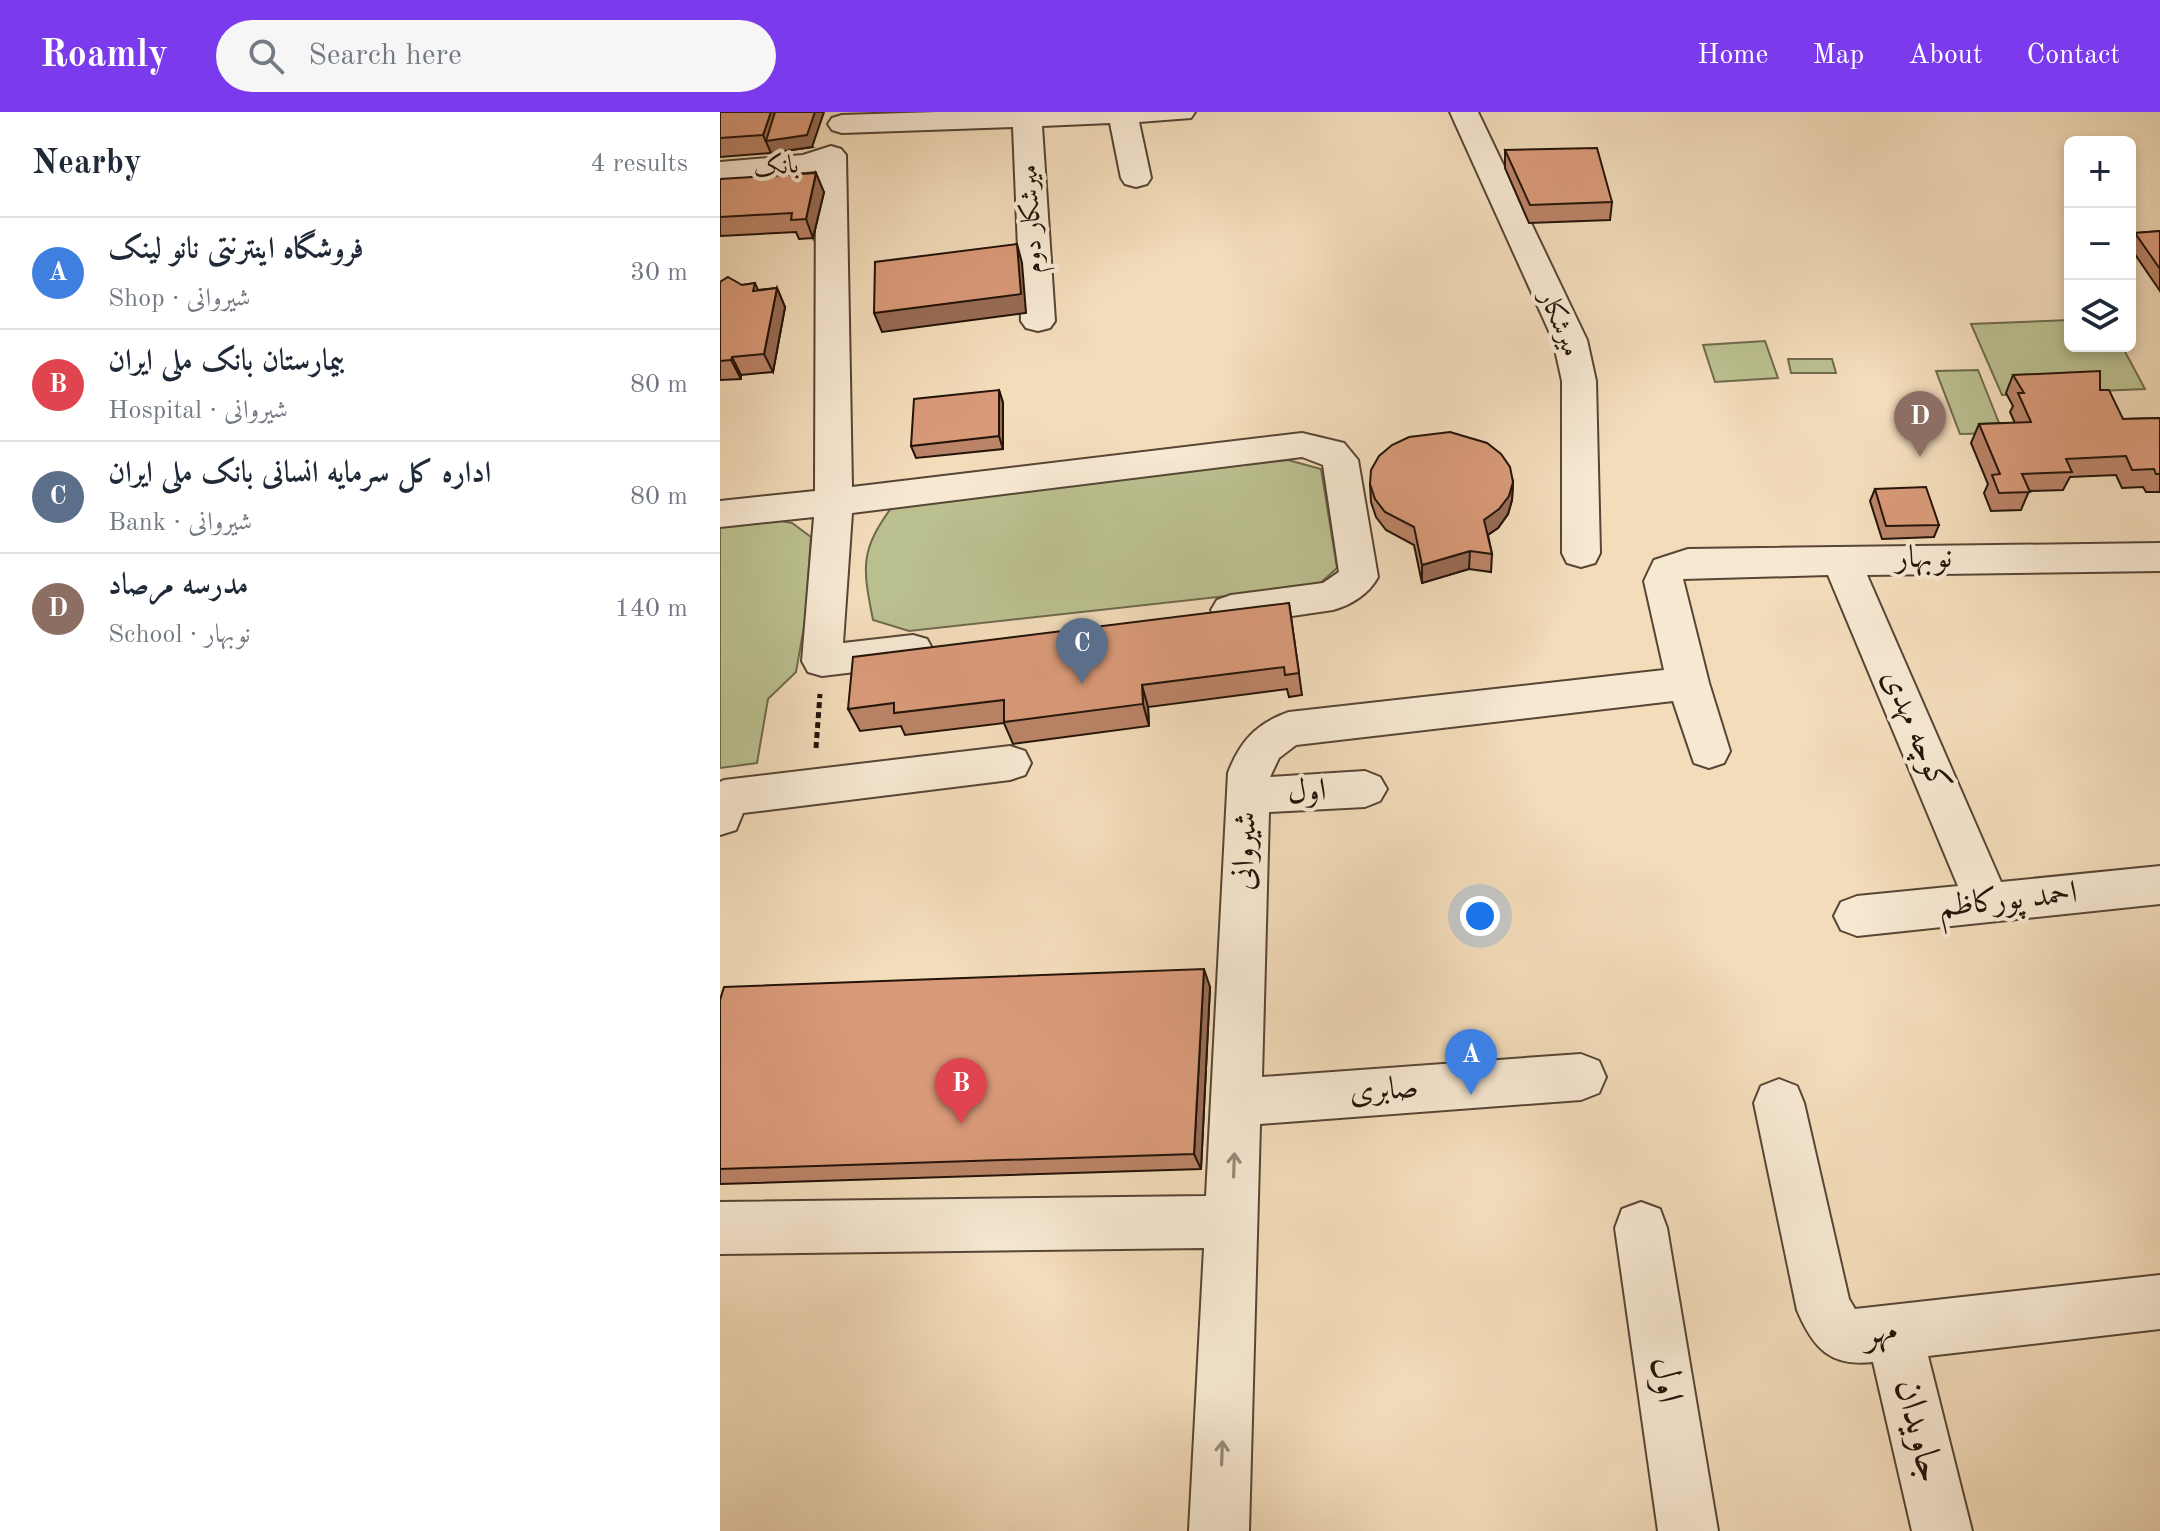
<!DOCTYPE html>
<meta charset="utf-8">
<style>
:root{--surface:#fff;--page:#f6f6f7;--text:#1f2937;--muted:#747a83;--line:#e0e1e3;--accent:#7c3aed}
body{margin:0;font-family:"Old Standard TT",Amiri,serif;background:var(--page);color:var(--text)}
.controls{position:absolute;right:24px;top:24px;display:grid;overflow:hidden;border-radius:12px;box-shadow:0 4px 12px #0003}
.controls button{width:72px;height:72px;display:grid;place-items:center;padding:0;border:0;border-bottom:2px solid var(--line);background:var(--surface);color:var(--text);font:40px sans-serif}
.you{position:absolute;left:760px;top:804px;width:28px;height:28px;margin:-20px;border:6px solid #fff;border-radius:50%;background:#1a73e8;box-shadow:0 0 0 12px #1a73e833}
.badge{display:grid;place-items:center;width:52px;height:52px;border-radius:50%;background:var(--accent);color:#fff;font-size:26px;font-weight:700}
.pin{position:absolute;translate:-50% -66px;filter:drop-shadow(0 2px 4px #0008)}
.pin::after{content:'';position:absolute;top:42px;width:28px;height:24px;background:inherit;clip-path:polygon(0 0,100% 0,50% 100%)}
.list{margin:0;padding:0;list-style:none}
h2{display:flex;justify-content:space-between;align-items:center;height:104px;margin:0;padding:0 32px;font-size:34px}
h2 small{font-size:26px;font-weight:400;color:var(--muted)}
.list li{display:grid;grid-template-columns:52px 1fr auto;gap:24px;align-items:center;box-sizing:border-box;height:112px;padding:0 32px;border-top:2px solid var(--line)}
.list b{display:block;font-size:30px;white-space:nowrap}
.list p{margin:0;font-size:26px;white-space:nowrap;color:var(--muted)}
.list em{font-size:26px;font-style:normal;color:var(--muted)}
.icon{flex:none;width:44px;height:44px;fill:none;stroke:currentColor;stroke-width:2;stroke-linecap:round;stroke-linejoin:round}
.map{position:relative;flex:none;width:1440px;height:1419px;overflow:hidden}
header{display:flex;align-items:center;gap:48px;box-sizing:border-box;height:112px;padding:0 40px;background:var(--accent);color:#fff}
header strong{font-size:38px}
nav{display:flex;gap:44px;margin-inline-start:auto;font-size:28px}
.search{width:560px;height:72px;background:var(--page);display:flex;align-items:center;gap:20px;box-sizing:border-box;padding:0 28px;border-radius:44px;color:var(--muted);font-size:30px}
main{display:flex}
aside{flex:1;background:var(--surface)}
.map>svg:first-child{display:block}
.green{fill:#bbc090;stroke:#6f6a4c;stroke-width:2}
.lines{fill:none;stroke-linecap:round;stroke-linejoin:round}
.minor-casing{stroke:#574535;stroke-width:4}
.path{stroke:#231309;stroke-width:5;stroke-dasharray:6 4;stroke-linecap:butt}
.minor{fill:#f7e8d2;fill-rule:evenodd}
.wall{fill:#bb8468;stroke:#231309;stroke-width:2}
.shaded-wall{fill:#986c55;stroke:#231309;stroke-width:2}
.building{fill:#d99a79;stroke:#231309;stroke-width:2}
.oneway{stroke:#988878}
.labels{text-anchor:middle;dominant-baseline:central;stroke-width:8;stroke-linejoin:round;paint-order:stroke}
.far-street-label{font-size:26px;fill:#231309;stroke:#f7e8d2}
.street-label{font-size:32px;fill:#231309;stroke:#f7e8d2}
.near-street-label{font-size:38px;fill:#231309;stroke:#f7e8d2}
</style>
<header>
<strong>Roamly</strong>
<div class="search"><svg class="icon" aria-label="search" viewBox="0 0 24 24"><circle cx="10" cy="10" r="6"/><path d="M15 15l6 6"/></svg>Search here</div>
<nav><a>Home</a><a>Map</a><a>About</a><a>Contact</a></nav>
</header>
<main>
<aside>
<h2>Nearby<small>4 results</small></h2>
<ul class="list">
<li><span class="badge" style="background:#3f7fe0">A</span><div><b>فروشگاه اینترنتی نانو لینک</b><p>Shop · شیروانی</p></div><em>30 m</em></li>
<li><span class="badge" style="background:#e0444e">B</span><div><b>بیمارستان بانک ملی ایران</b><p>Hospital · شیروانی</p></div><em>80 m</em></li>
<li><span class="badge" style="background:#5c6f8a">C</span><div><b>اداره کل سرمایه انسانی بانک ملی ایران</b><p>Bank · شیروانی</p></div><em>80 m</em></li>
<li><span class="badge" style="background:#8d6e63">D</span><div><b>مدرسه مرصاد</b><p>School · نوبهار</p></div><em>140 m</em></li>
</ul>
</aside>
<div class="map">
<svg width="1440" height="1419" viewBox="0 0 1440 1419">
<rect width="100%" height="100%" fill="#f3dcba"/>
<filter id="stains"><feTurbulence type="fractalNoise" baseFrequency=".0025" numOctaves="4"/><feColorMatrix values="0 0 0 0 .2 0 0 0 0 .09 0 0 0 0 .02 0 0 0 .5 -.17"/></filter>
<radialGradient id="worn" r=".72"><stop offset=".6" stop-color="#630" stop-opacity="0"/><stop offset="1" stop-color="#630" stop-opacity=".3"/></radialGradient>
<path class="green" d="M1350,208V234H1402L1425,277L1282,283L1251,212Z
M1045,229L1058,266L995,270L983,233Z
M1068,247H1112L1116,261H1071Z
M1258,258L1283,321L1240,322L1216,259Z
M568,348L601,357L617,456L597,474L189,519L153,508C142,453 140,438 174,392Z
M40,405L72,411L91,425L85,509L76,560L48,587L37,651L0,656V410Z"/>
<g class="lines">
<defs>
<path id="minor" d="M217,0H475L471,6L419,10L431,66L427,72L416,75L405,72L401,66L390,11L322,14L335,209L330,216L318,219L306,216L301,209L293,15L122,21L112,18L108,12L112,6L122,3Z
M730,0H758L867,228L876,269L880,441L875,451L861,455L847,451L842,441V269L833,228Z
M111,34L121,37L126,43L132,375L582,321L624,331L638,348L658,465C649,482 631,493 613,498L511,513L497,508L491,498L497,488L511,483L603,471L619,460L603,353L582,345L132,401L123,531L193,523L207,527L213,538L207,549L193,553L102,564L88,560L82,549L94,405L0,415V389L95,379L96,59L0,68V50L83,43Z
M1440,431V459L1147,463L1281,770L1440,754V792L1137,824L1121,818L1114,804L1121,790L1137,784L1238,774L1108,463L963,467L989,571L1010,639L1004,651L989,656L974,651L953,589L576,633L559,646L550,665L645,659L660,665L667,677L660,689L645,695L549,700L542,965L861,942L879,949L886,965L879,981L861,988L540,1012L529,1419H469L484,1136L0,1142V1090L486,1084L508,661C520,629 537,611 569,600L944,558L924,469L934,448L968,437Z
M290,634L305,639L311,651L305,663L290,668L23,701L16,718L0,723V670L4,668Z
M1059,967L1077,974L1084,991L1129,1187L1135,1197L1440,1163V1217L1208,1244L1252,1419H1192L1153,1250C1110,1255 1093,1236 1077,1198L1034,991L1041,974Z
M921,1090L940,1097L947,1116L998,1419H938L895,1116L902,1097Z"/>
</defs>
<use href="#minor" class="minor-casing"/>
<path class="path" d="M96,636L100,582"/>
<use href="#minor" class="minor"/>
</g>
<path class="wall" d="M0,0L92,35L51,41L0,45Z
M785,38L892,90L890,108L809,111L785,56Z
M0,67L104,80L93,126L79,127L76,120L0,124Z
M1440,119V179L1410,135V131L1415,121Z
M0,170L22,173L35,171L38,178L57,176L65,195L53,260L21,263V267L0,268Z
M1293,263L1380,278L1403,307L1440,306V380H1426L1423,375L1402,376L1396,363L1350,365L1343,378L1309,379L1301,398L1271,399L1264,381L1268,372L1251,331L1259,312L1295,311L1290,300L1293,294L1286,281Z
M279,278L283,291V337L196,346L191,334Z
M793,370L792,388L788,402L778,416L768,423L772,442L771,460L749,457L702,471L694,433L666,418L656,405L651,390L650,372Z
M1155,377L1219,413L1214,425L1162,427L1150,389Z
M569,491L582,583L569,585L567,577L428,595L429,614L293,632L284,611L185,623L181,614L140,619L128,597Z
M490,875L481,1057L0,1072V888Z"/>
<path class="shaded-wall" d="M51,0H104L92,35L51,41L43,23Z
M96,61L104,80L93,126L86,107Z
M297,132L302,151L306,201L162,220L154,201Z
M57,176L65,195L53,260L44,242Z
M12,245L21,263V267L11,248Z
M279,278L283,291V337L279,324Z
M793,370L792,388L788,402L778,416L763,426L764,408Z
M750,439L749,457L702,471V453Z
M422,573L428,595L429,614L423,592Z
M484,857L490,875L481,1057L474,1042Z"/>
<path class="building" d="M0,0H51L43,23L0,26Z
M55,0H95L87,23L46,29Z
M877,36L892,90L810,93L785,38Z
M96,61L86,107L71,108L72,101L0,105V67Z
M1440,119V157L1415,121Z
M297,132L301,182L154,201L155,150Z
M8,165L22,173L35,171L33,179L57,176L44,242L12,245L11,248L0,249V170Z
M1380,259V278H1389L1403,307L1440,306V362H1436L1434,357L1412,358L1406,344L1346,347L1352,360L1302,362L1310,380L1279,381L1272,363L1280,362L1259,312L1311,310L1298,281H1304L1293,263Z
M279,278V324L191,334L194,287Z
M730,320L767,331L781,342L790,355L793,370L789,384L779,397L764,408L772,442L750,439L702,453L694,415L665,400L655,387L650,372L651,358L659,344L672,333L689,325Z
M1206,375L1219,413L1166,414L1155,377Z
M569,491L579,561L565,563L564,555L422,573L423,592L284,610V588L174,601V591L128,597L133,545Z
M484,857L474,1042L0,1057V888L4,875Z"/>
<defs><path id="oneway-shaft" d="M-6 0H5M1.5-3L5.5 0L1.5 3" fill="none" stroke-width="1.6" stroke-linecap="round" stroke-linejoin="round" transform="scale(2)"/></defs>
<g class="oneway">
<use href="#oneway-shaft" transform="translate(514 1053) rotate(-88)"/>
<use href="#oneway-shaft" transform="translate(502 1341) rotate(-88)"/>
</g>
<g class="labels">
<g class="far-street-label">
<text transform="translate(56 55) rotate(-5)">بانک</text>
<text transform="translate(312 107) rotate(-93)">میرشکار دوم</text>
<text transform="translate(839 212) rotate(68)">میرشکار</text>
</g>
<g class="street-label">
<text x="1204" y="447">نوبهار</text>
<text transform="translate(1195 619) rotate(67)">کوچه مهدی</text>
<text transform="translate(587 681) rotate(-4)">اول</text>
<text transform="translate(526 739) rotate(-88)">شیروانی</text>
<text transform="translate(1288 789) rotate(-6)">احمد پورکاظم</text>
<text transform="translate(664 979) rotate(-4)">صابری</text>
</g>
<g class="near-street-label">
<text transform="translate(1161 1220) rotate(-4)">مهر</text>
<text transform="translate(945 1268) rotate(81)">اول</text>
<text transform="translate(1198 1319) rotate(76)">جاویدان</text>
</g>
</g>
<rect width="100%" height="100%" filter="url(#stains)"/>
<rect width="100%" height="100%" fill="url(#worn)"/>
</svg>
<div class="controls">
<button>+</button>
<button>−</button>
<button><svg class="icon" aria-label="layers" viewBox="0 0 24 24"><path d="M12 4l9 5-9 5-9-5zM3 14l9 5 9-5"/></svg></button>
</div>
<div class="you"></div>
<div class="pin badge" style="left:751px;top:983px;background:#3f7fe0">A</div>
<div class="pin badge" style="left:241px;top:1012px;background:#e0444e">B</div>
<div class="pin badge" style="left:362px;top:572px;background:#5c6f8a">C</div>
<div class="pin badge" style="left:1200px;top:345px;background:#8d6e63">D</div>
</div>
</main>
